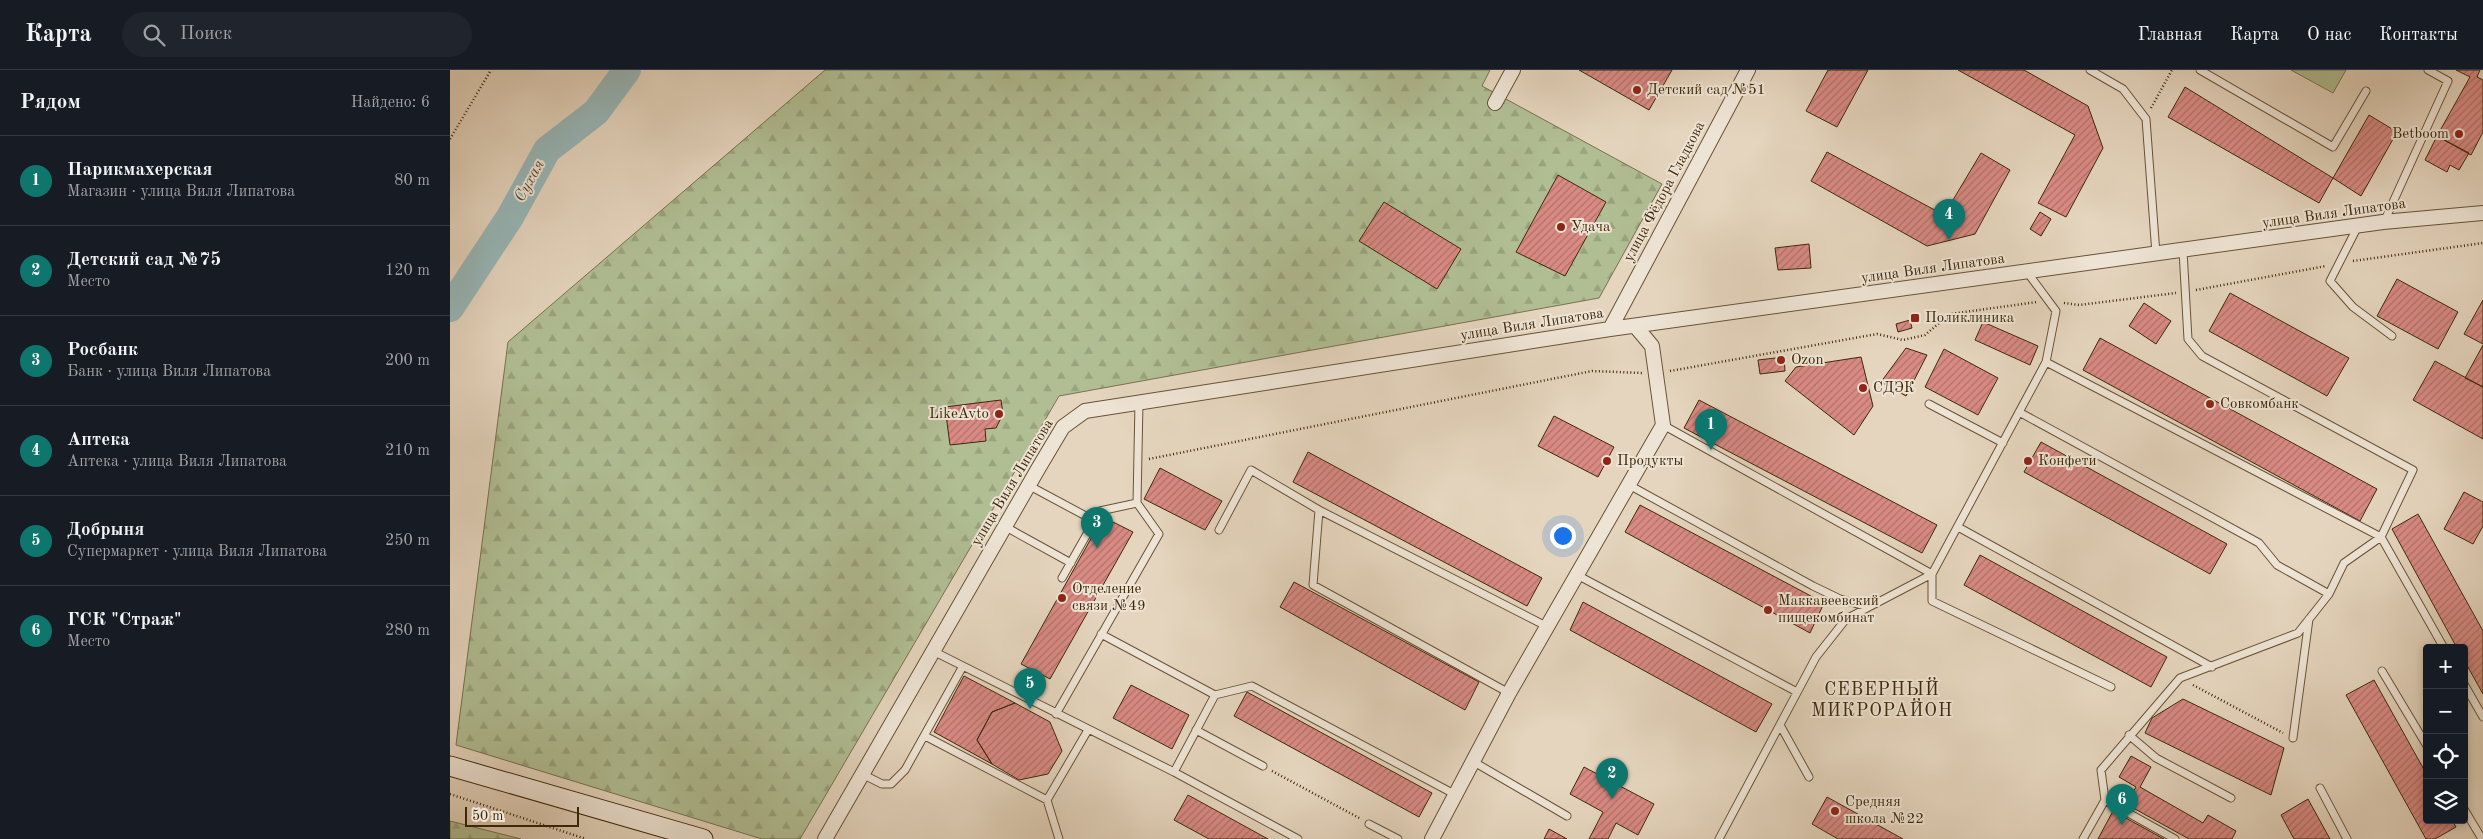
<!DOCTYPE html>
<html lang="ru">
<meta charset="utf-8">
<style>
:root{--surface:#171b24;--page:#20242c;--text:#f1f3f6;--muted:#9ea1a6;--line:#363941;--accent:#0f766e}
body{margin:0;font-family:"Old Standard TT",serif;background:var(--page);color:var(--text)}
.controls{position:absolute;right:15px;bottom:15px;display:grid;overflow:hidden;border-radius:5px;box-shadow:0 2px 8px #0003}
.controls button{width:45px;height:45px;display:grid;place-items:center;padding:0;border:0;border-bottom:1px solid var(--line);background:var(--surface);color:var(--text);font:25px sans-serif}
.scale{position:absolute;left:15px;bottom:12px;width:114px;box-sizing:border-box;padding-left:5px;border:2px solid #3e2808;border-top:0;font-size:14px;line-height:18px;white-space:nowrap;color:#3e2808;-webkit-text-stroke:4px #eee4d5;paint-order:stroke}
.you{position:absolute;left:1112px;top:465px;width:18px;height:18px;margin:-12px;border:4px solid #fff;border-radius:50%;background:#1a73e8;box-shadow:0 0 0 8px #1a73e833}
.badge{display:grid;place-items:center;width:32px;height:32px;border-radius:50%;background:var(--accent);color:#fff;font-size:16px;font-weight:700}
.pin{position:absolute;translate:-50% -41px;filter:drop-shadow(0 1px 2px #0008)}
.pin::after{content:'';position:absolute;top:26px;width:18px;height:15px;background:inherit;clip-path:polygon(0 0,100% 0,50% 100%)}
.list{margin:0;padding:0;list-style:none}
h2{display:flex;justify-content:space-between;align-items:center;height:65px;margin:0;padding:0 20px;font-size:21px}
h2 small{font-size:16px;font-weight:400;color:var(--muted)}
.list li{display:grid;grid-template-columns:32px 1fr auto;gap:15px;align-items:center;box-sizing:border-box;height:90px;padding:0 20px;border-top:1px solid var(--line)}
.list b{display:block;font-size:19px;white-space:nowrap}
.list p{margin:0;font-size:16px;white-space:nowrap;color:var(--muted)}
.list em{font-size:16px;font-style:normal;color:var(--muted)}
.icon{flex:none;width:28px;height:28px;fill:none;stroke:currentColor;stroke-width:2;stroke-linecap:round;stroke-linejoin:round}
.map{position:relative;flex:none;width:2033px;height:769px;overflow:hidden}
header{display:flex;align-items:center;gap:30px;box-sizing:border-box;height:70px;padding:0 25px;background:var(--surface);border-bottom:1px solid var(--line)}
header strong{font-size:24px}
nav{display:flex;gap:28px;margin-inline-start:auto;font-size:18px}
.search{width:350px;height:45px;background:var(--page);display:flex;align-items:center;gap:12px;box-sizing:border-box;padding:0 18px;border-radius:28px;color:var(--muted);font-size:19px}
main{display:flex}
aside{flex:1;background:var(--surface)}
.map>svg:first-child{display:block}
.forest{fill:url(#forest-firs);stroke:#78734e}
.garden{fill:#b1be94;stroke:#78734e}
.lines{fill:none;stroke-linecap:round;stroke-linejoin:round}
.river{stroke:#98b7b8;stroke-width:28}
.building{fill:url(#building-hatch);stroke:#3e2808}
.lane-casing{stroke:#685336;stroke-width:9}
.street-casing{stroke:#685336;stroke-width:16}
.secondary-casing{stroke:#3e2808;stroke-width:21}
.path{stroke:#3e2808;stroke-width:2.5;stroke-dasharray:1 2.5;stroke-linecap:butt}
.lane{stroke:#eee4d5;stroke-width:7}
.street{stroke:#eee4d5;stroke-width:14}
.secondary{stroke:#eee4d5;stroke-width:19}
.poi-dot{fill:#8f2418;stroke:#eee4d5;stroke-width:2}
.labels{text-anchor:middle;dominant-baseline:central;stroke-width:4;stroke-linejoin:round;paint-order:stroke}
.poi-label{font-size:15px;fill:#3e2808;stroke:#eee4d5;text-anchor:start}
.street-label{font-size:15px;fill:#3e2808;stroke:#eee4d5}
.water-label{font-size:16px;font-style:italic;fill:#544c34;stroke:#eee4d5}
.quarter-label{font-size:18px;letter-spacing:1px;fill:#3e2808;stroke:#eee4d5}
</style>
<header>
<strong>Карта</strong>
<div class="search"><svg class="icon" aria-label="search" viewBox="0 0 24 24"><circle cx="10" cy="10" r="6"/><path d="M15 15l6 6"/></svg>Поиск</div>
<nav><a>Главная</a><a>Карта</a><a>О нас</a><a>Контакты</a></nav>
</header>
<main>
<aside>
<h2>Рядом<small>Найдено: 6</small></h2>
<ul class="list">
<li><span class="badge">1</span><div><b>Парикмахерская</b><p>Магазин · улица Виля Липатова</p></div><em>80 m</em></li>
<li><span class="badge">2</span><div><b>Детский сад №75</b><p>Место</p></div><em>120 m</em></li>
<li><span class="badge">3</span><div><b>Росбанк</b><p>Банк · улица Виля Липатова</p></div><em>200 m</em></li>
<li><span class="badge">4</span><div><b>Аптека</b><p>Аптека · улица Виля Липатова</p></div><em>210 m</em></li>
<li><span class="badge">5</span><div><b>Добрыня</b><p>Супермаркет · улица Виля Липатова</p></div><em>250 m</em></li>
<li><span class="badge">6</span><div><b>ГСК &quot;Страж&quot;</b><p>Место</p></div><em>280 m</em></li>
</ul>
</aside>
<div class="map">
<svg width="2033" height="769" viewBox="0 0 2033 769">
<defs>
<pattern id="forest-firs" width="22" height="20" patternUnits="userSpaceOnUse" patternTransform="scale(1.25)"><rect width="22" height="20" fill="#b1be94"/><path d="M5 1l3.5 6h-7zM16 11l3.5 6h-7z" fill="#99a37e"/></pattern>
<pattern id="building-hatch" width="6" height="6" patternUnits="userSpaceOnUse" patternTransform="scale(1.25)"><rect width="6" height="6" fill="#d98a84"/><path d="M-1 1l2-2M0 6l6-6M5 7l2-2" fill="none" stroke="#b1716a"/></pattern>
</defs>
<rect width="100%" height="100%" fill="#e5d5be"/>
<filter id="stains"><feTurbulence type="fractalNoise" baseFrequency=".004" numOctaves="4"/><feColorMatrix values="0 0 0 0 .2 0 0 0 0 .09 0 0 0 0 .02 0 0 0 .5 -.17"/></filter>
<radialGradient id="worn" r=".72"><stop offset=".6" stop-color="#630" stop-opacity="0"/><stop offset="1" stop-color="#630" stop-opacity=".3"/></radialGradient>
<path class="forest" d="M375,0H1040L1032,16L1212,114L1149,228L609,326L350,769H312L6,675L58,272Z
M0,751L71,769H0Z"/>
<path class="garden" d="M1841,0H1896L1883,23Z"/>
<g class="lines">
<path class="river" d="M0,238L60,147L97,80L146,42L177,0"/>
</g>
<path class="building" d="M1129,0H1222L1199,40Z
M1378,0H1418L1387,57L1356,41Z
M1508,0H1574L1638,36L1653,78L1616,147L1588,133L1625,65Z
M2006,0H2030L2027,7L2033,10V62L2021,85L1987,66L2020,7Z
M1735,17L1883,108L1869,133L1718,47Z
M1919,45L1947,62L1911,126L1883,108Z
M1987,66L2019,83L2009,100L2000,95L1997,102L1975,90Z
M1377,82L1494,145L1531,83L1560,100L1525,164L1477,176L1361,111Z
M1108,105L1156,132L1115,206L1066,182Z
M934,132L1011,179L987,219L909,171Z
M1590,142L1601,149L1591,166L1580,159Z
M1359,174L1361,198L1328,200L1325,178Z
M1947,209L2008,242L1988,279L1927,246Z
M1780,223L1899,288L1877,326L1759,261Z
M2033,230V274L2014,264Z
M1694,233L1721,251L1706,274L1679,256Z
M1460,250L1462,258L1448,262L1446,254Z
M1533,252L1588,276L1580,295L1525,270Z
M1650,268L1927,419L1910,451L1633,300Z
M2033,275V317L2015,308Z
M1456,278L1477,285L1456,326L1431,312Z
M1494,279L1548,308L1528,345L1475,317Z
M1334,287L1335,301L1310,304L1308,290Z
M1411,287L1423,336L1404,365L1335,311L1346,297Z
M1985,291L2033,317V369L1963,330Z
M551,330L553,344L546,358L535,359L536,371L500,375L495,337Z
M1249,330L1487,455L1472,483L1234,358Z
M1104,346L1164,377L1148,407L1088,376Z
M1591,372L1777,474L1760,504L1574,402Z
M858,382L1092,508L1077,536L843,412Z
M710,398L772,431L755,460L694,429Z
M2014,422L2033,432V456L2023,474L1994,459Z
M1190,435L1374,533L1360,563L1175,462Z
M1968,444L2033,561V624L2014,590V578H2007L1942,459Z
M653,447L683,462L600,609L571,594Z
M1530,485L1717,587L1701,617L1514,515Z
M844,512L1029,612L1015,640L830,537Z
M1133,532L1322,634L1306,662L1120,560Z
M514,606L565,633L542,642L527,670L542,694L484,662Z
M1924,610L1977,705V750H2002L2006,757L1985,769H1976L1896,625Z
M681,615L739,645L722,679L663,648Z
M797,622L982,723L969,747L784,646Z
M1733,629L1834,678L1821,725L1695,663L1702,648Z
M565,633L600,652L612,681L598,704L569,710L542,694L527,670L542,642Z
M1681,686L1701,697L1690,717L1753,753L1758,745L1786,761L1782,769H1739L1676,734L1686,717L1669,707Z
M1134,697L1204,734L1188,765L1166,753L1158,769H1139L1153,742L1120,724Z
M738,725L818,769H759L724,750Z
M1377,727L1453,769H1388L1362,754Z
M1858,729L1880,769H1844L1831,745Z
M1663,741L1714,769H1648Z
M1099,759L1117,769H1094Z"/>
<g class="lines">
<defs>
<path id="lane" d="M1640,0L1673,19L1696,49L1706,184
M1750,0L1883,77L1916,21
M1934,152L1998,11L1978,0
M1908,156L1880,211L1903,237L1942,266
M1596,292L1931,467L1994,578
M1479,334L1553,373
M1569,342L1809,473L1827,495L1879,524
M1213,355L1482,504V531L1661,617
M578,415L645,451
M1179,415L1363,516L1390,529L1418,537
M554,456L621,493
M1508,457L1762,597
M769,460L801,400L869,440
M1129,506L1347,622
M612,508L650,441L687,433
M651,564L765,625
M483,581L724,702L848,769
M1932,601L1977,676
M2014,614L2033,647
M1059,623L863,515L869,440L1098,557
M606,644L709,464L687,433L689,332
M1330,655L1359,707
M746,660L813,696
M1679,665L1706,688L1781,728
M475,666L597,730L638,660
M1843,668L1859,549
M1024,692L1117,746
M724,702L765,625L802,616L1006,725
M412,704L432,714H441L455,700L513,596
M1870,718L1897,769
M597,730L609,769
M2014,739L2032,769
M919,754L948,769
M1269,769L1366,587L1396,549L1482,504L1596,292L1606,241L1577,202
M1633,769L1655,730
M1725,769L1655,730L1651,700L1730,608L1848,563L1879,524L1894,493L1931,467L1963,400L1752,286L1738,269L1733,181"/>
<path id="street" d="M1045,33L1063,0
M1160,259L1298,0
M375,769L588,399L613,357L635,341L1160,259L1933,152L2033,143
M982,769L1059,623L1213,355L1202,276L1186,257"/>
<path id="secondary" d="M0,696L253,769"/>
</defs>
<use href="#lane" class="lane-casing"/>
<use href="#street" class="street-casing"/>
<use href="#secondary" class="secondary-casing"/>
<path class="path" d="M1701,38L1722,0
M0,69L41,0
M1903,191L2033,173
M1746,220L1876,196
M1614,233L1629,235L1726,223
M1220,301L1427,264L1453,270L1475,265L1500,244L1587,232
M699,389L1142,301L1192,303
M1743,615L1833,663
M822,701L911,749
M0,724L136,769"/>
<use href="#lane" class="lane"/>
<use href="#street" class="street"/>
<use href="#secondary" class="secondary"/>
</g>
<g class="poi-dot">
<circle cx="1187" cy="20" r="5"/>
<circle cx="2009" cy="64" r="5"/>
<circle cx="1111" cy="157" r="5"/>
<rect x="1460" y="243" width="10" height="10" rx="2.5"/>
<circle cx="1331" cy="290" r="5"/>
<circle cx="1413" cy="318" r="5"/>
<circle cx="1760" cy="334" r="5"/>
<circle cx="549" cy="344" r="5"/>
<circle cx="1157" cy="391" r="5"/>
<circle cx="1578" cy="391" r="5"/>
<circle cx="612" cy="528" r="5"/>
<circle cx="1318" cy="540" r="5"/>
<circle cx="1385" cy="741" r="5"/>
</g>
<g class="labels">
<g class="poi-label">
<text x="1197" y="20">Детский сад №51</text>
<text x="1999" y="64" text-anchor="end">Betboom</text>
<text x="1121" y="157">Удача</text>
<text x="1475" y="248">Поликлиника</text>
<text x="1341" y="290">Ozon</text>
<text x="1423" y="318">СДЭК</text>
<text x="1770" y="334">Совкомбанк</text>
<text x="539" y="344" text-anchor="end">LikeAvto</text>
<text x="1167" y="391">Продукты</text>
<text x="1588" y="391">Конфети</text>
<text x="622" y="519">Отделение<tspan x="622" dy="17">связи №49</tspan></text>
<text x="1328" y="531">Маккавеевский<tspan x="1328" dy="17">пищекомбинат</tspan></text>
<text x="1395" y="732">Средняя<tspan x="1395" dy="17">школа №22</tspan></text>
</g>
<g class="street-label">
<text transform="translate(1215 122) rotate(-62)">улица Фёдора Гладкова</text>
<text transform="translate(1884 144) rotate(-8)">улица Виля Липатова</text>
<text transform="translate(1483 199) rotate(-8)">улица Виля Липатова</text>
<text transform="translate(1082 255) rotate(-9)">улица Виля Липатова</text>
<text transform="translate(563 413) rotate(-59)">улица Виля Липатова</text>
</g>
<g class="water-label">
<text transform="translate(80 111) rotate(-61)">Сухая</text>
</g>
<g class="quarter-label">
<text x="1432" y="620">СЕВЕРНЫЙ<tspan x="1432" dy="21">МИКРОРАЙОН</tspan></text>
</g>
</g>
<rect width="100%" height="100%" filter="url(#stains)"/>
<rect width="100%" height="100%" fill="url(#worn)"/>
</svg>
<div class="controls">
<button>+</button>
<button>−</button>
<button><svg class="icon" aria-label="locate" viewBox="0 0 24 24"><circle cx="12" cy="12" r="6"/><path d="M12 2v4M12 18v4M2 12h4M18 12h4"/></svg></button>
<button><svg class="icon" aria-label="layers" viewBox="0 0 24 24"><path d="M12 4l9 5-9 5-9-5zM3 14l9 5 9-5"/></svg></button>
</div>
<div class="scale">50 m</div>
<div class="you"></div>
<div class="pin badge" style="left:1261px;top:380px">1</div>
<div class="pin badge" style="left:1162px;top:729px">2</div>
<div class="pin badge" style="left:647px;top:478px">3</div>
<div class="pin badge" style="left:1499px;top:170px">4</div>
<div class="pin badge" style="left:580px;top:639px">5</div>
<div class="pin badge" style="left:1672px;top:755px">6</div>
</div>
</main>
